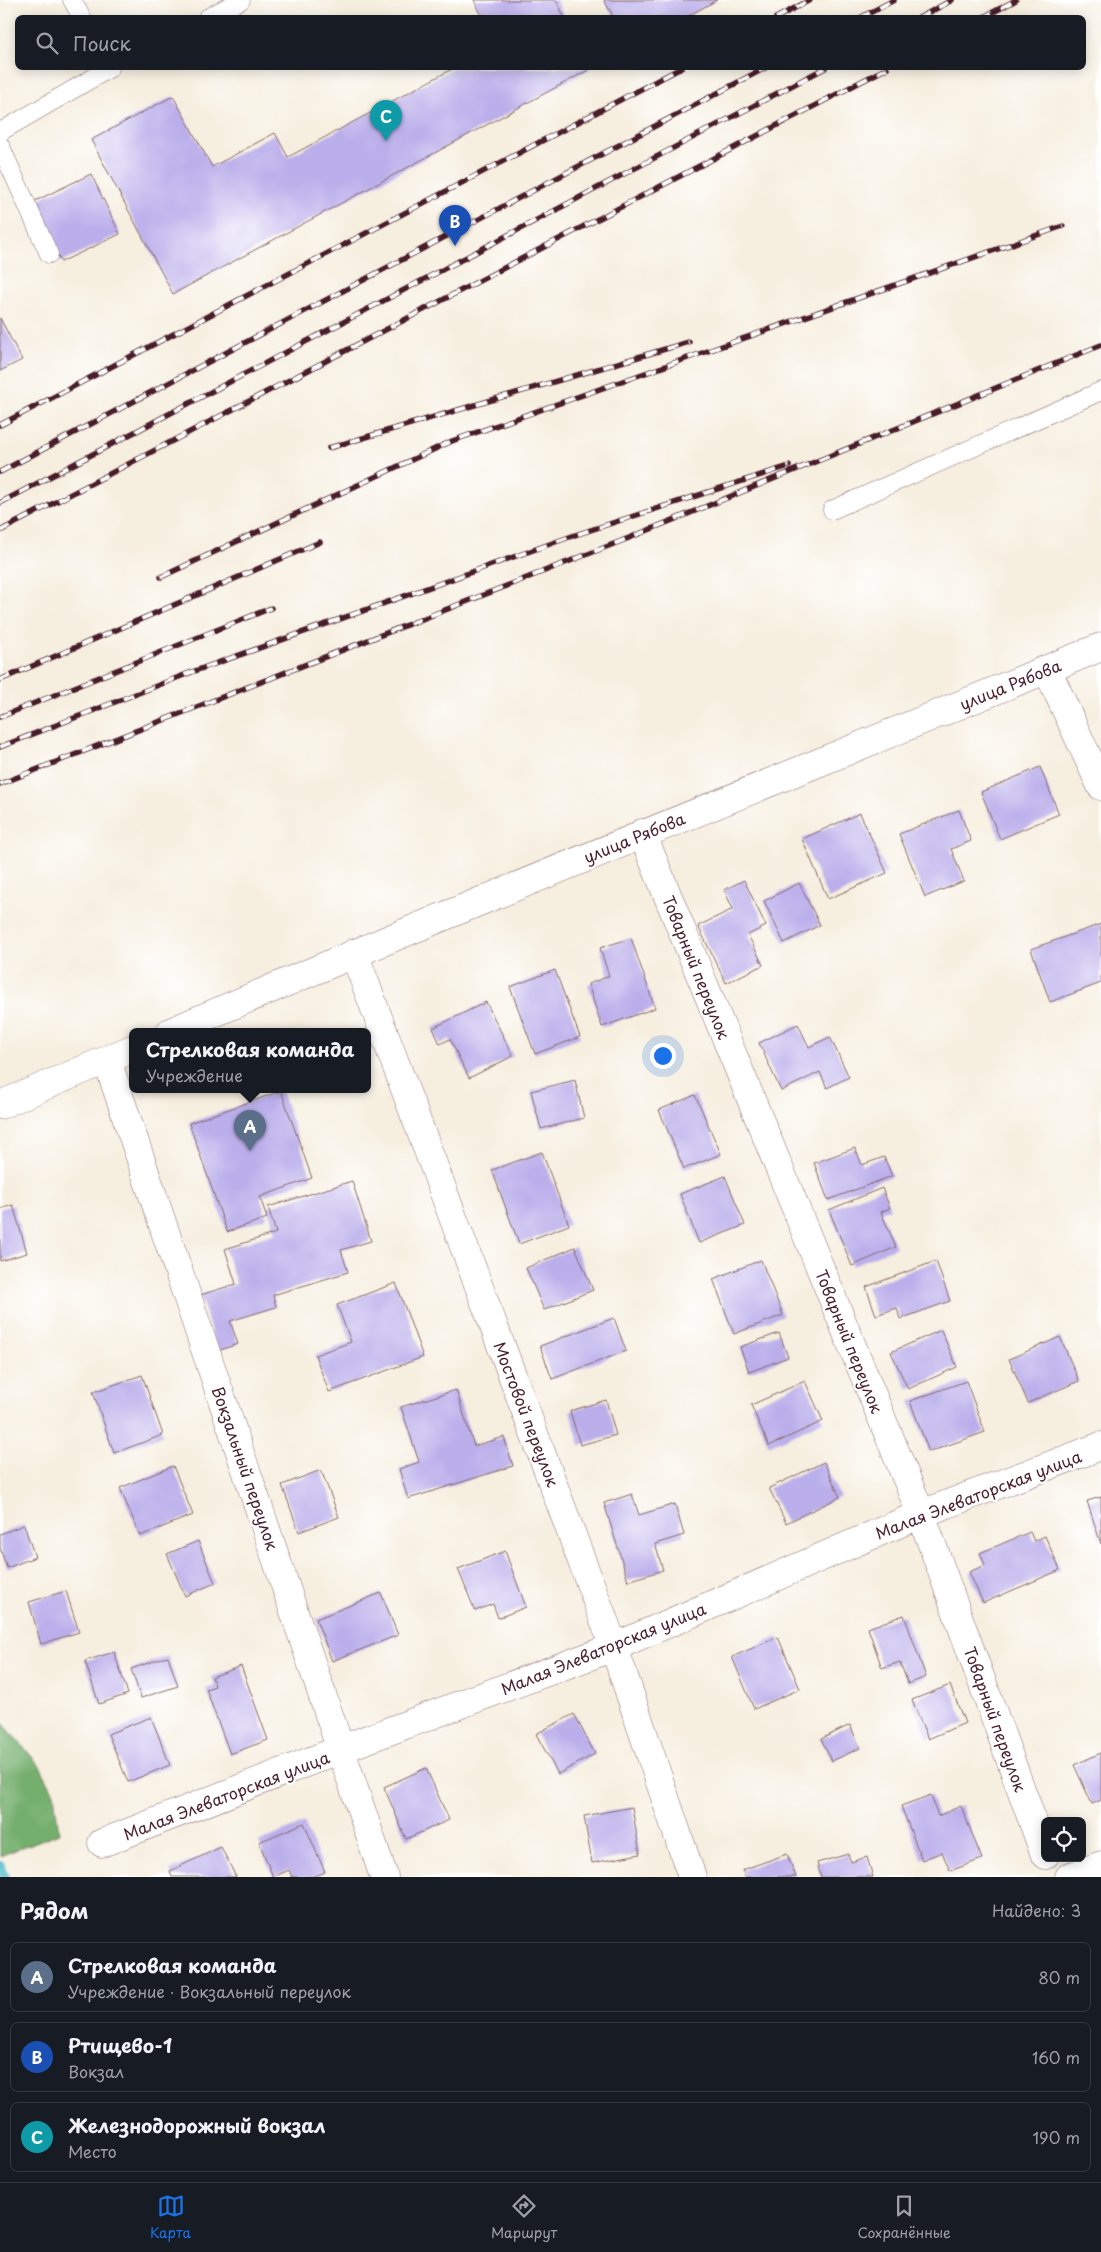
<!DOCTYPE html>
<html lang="ru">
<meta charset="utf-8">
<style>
:root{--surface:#171b24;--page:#20242c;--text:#f1f3f6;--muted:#9ea1a6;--line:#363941;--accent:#1a73e8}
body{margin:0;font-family:"Playpen Sans",sans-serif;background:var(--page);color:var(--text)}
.controls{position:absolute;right:15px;bottom:15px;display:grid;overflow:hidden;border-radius:8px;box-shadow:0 2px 12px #0003}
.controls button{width:45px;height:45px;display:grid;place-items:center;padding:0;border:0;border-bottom:1px solid var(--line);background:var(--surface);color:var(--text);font:25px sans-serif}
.you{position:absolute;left:662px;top:1055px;width:18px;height:18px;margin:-12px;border:4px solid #fff;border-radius:50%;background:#1a73e8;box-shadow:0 0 0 8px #1a73e833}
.badge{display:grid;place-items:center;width:32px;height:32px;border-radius:50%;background:var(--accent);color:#fff;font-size:16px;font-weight:700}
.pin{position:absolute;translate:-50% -41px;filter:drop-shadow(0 1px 2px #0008)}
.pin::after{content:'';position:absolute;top:26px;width:18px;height:15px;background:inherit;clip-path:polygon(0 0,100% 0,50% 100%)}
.popup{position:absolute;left:129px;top:1028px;width:242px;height:65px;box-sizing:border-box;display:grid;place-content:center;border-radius:8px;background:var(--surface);filter:drop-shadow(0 1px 4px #0005);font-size:16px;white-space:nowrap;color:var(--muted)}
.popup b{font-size:19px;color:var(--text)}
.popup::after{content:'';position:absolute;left:50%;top:100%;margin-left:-10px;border:10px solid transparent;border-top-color:var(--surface)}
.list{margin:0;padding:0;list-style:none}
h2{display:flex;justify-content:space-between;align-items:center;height:65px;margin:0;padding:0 20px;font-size:21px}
h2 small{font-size:16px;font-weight:400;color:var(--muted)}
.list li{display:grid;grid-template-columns:32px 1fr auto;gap:15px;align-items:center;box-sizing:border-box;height:70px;margin:0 10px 10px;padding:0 10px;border:1px solid var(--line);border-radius:8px}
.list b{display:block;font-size:19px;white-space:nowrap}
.list p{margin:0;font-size:16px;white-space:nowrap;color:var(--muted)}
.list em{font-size:16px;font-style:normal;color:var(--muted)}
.icon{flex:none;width:28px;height:28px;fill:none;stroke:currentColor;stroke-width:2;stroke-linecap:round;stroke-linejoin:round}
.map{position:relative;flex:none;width:1101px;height:1877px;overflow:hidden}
.search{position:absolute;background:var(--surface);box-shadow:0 2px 12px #0003;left:15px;right:15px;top:15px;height:55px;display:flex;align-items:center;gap:12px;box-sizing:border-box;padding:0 18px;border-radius:8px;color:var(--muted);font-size:19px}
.sheet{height:305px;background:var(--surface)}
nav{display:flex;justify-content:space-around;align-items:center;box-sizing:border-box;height:70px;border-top:1px solid var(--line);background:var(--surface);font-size:14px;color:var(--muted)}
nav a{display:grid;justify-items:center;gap:2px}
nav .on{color:var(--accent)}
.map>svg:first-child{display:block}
.forest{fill:#75af6d;stroke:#60674c}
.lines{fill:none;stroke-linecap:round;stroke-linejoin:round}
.stream{stroke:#4fbbcb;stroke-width:10}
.building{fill:#bbafeb}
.service-casing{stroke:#86676a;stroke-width:19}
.minor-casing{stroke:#86676a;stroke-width:29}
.tertiary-casing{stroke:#86676a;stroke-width:29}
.service{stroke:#fff;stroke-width:18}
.minor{stroke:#fff;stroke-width:28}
.tertiary{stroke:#fff;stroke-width:28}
.rail-casing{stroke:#4a1f2b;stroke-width:5.5}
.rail{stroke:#fff;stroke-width:4;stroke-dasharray:11;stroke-linecap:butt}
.labels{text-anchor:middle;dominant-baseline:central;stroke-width:4.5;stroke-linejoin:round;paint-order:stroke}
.street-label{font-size:16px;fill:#4a1f2b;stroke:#fff}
</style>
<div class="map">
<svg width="1101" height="1877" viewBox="0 0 1101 1877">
<rect width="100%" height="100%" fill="#fff"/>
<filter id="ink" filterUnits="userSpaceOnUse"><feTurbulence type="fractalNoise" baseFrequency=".02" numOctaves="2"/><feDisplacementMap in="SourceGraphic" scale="10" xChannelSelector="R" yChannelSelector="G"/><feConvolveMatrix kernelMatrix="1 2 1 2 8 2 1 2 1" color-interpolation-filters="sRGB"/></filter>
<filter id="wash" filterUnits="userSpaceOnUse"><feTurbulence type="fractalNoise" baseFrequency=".0096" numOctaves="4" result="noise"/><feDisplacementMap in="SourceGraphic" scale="20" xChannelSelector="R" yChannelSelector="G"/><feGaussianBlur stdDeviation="1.12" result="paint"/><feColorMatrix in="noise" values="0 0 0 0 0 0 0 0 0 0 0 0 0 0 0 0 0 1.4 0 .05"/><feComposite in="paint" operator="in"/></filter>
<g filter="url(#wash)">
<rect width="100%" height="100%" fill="#f6eede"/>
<path class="forest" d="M0,1720L40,1766L54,1793L59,1833L0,1856Z"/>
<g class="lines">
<path class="stream" d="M0,1865L5,1877"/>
</g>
<g id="blocks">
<path class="building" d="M474,0H556L565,18H483Z
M604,0H717L684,18H614Z
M454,68H592L173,294L91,140L173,96L212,167L275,133L288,157Z
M91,174L120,234L61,262L33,202Z
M0,318L22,360L0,371Z
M1040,767L1059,814L1000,839L981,792Z
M959,810L971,841L951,849L964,881L925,897L899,834Z
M860,813L887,873L828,899L802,839Z
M744,880L766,926L748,935L763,965L726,983L698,926L733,909L724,890Z
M799,883L820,925L784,943L764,901Z
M1101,924V983L1050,1002L1031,949Z
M631,938L655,1008L602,1027L588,984L609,976L600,948Z
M555,970L580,1037L535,1054L510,987Z
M486,1002L513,1056L469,1078L450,1039L440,1044L433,1028Z
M798,1024L809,1047L830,1037L849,1077L827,1088L820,1072L781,1091L759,1043Z
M575,1080L584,1118L541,1129L531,1091Z
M281,1091L312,1178L260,1197L267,1218L227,1232L189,1123Z
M695,1095L721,1154L684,1169L659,1110Z
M855,1148L862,1165L884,1157L892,1176L828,1200L814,1163Z
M542,1152L569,1225L519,1244L492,1170Z
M725,1176L745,1225L699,1243L680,1194Z
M352,1181L371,1241L341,1250L348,1272L273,1295L276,1307L230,1321L238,1344L217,1351L200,1295L236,1284L225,1249L276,1233L268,1207Z
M882,1188L890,1208L881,1212L896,1247L852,1266L829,1210Z
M13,1205L27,1253L0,1261V1209Z
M575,1247L593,1290L544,1310L526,1268Z
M761,1260L783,1315L734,1334L713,1279Z
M936,1261L950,1301L900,1319L897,1308L876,1315L866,1287Z
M396,1283L423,1357L329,1392L315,1355L351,1342L337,1305Z
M614,1318L626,1351L552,1379L540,1346Z
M941,1330L957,1367L908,1389L891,1352Z
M779,1333L788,1357L749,1372L740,1347Z
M1060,1337L1079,1381L1028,1403L1009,1359Z
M142,1375L163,1435L114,1453L93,1392Z
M805,1381L823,1421L769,1446L751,1405Z
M966,1381L985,1432L929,1452L910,1401Z
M456,1390L474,1446L504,1437L513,1466L408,1499L399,1469L419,1462L401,1407Z
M606,1400L616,1435L580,1445L570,1411Z
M824,1462L840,1497L786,1523L769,1488Z
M173,1466L193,1515L140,1536L120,1488Z
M321,1470L339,1517L299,1532L282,1485Z
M632,1494L639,1515L675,1504L684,1535L655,1544L663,1570L628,1581L604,1503Z
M1101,1497V1544L1087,1501Z
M24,1525L35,1557L7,1568L0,1548V1534Z
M1030,1532L1034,1541L1045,1536L1060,1570L983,1603L969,1572L985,1565L980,1553Z
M198,1541L215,1583L185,1596L167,1554Z
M505,1551L526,1607L498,1618L493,1604L475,1611L458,1569Z
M66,1591L79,1632L41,1644L29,1602Z
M381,1593L398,1635L332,1661L316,1619Z
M904,1615L926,1677L908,1684L900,1662L882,1668L868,1628Z
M778,1637L800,1689L754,1709L732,1657Z
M114,1652L128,1694L99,1704L85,1661Z
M168,1656L178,1686L141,1698L131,1669Z
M241,1666L268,1740L230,1754L206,1689L215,1686L212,1677Z
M950,1685L965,1723L928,1739L912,1700Z
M574,1714L595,1754L558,1774L536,1734Z
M151,1717L170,1765L128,1782L108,1734Z
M850,1725L860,1748L832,1761L821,1739Z
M1101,1753V1800L1092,1804L1074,1765Z
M426,1768L449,1820L406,1839L384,1787Z
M931,1795L938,1816L961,1806L982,1859L950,1871L942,1852L922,1860L901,1806Z
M632,1807L640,1854L592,1863L584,1816Z
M304,1823L325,1872L313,1877H292L289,1870L273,1877L259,1842Z
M221,1847L236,1877H172L170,1871Z
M787,1854L796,1877H745L742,1870Z
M848,1854L851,1862L867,1857L873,1877H821L817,1863Z"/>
</g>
</g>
<g filter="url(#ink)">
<use href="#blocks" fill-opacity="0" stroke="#86676a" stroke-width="1"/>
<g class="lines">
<defs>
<path id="service" d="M72,0L82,18
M207,18L241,0
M0,132L110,68
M0,145L49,254
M832,510L1101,391"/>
<path id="minor" d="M1047,669L1101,786
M642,833L921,1514L1045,1855
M354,953L614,1647L692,1877
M107,1060L384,1877
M102,1843L341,1749L614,1647L921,1514L1101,1446
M1069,1877L1101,1865"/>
<path id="tertiary" d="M170,1032C479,899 791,775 1101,647
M0,1105L132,1049"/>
</defs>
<use href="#service" class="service-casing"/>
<use href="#minor" class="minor-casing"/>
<use href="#tertiary" class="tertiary-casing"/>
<use href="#service" class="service"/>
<use href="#minor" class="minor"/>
<use href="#tertiary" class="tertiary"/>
<defs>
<path id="rail" d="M776,18L810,0
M860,18L894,0
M919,18L952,0
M982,18L1016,0
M0,425L681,68
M329,448L689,342
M0,472L765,68
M0,503L825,68
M0,531L887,68
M161,577L452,441L1063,226
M0,680L320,542
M0,717L271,608
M0,747L192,672L575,535L789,466
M0,784L629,538L1101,345"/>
</defs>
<use href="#rail" class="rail-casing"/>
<use href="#rail" class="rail"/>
</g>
</g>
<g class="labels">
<g class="street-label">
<text transform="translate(1010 684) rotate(-22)">улица Рябова</text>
<text transform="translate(634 837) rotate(-22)">улица Рябова</text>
<text transform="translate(697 967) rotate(68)">Товарный переулок</text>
<text transform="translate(850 1341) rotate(68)">Товарный переулок</text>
<text transform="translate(527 1414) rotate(69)">Мостовой переулок</text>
<text transform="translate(246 1468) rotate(71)">Вокзальный переулок</text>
<text transform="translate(978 1494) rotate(-21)">Малая Элеваторская улица</text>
<text transform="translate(603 1648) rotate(-22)">Малая Элеваторская улица</text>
<text transform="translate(996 1719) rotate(70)">Товарный переулок</text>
<text transform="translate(226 1795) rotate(-21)">Малая Элеваторская улица</text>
</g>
</g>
</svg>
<div class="controls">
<button><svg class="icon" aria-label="locate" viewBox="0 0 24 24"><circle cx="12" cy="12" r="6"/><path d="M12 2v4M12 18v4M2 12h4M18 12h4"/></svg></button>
</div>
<div class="you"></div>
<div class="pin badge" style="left:250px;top:1151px;background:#5c6f8a">A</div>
<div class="popup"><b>Стрелковая команда</b>Учреждение</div>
<div class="pin badge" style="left:455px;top:246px;background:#1a4fb4">B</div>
<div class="pin badge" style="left:386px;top:141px;background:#0f9aa8">C</div>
<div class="search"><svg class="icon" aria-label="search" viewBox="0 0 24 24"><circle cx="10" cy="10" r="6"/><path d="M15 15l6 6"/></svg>Поиск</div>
</div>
<section class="sheet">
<h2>Рядом<small>Найдено: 3</small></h2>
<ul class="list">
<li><span class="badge" style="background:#5c6f8a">A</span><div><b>Стрелковая команда</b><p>Учреждение · Вокзальный переулок</p></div><em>80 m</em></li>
<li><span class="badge" style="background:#1a4fb4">B</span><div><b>Ртищево-1</b><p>Вокзал</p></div><em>160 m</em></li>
<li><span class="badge" style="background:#0f9aa8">C</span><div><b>Железнодорожный вокзал</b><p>Место</p></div><em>190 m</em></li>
</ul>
</section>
<nav>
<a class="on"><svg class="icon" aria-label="map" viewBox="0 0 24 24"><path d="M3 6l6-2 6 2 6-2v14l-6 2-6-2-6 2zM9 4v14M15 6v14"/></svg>Карта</a>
<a><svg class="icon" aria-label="directions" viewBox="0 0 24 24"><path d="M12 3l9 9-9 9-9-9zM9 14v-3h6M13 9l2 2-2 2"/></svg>Маршрут</a>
<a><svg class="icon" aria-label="saved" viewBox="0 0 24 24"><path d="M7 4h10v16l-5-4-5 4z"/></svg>Сохранённые</a>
</nav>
